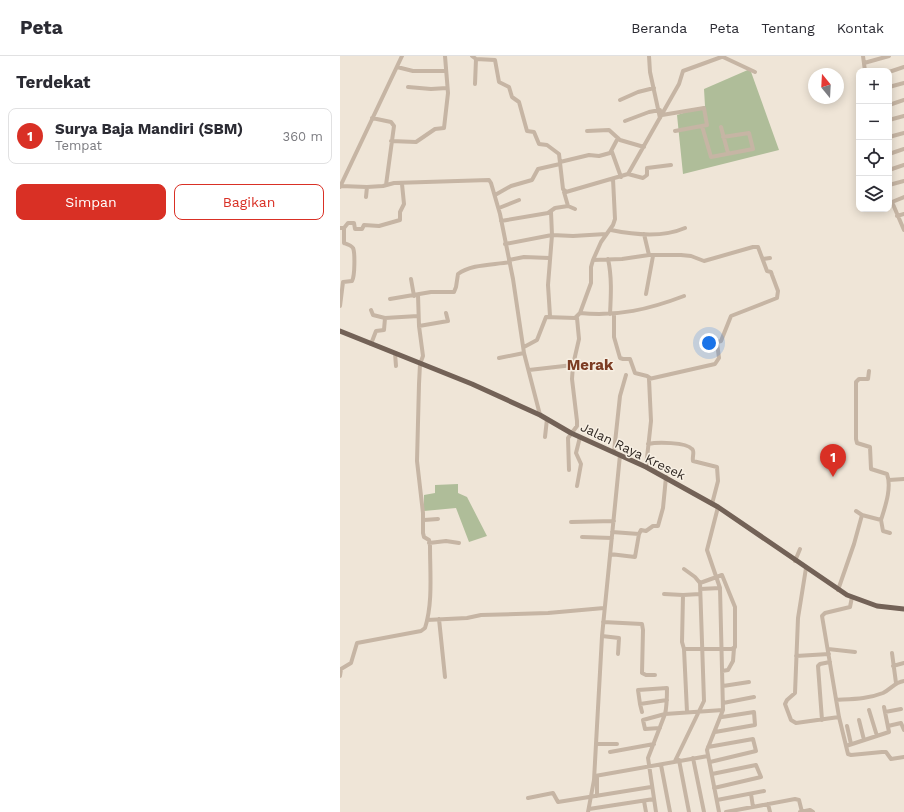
<!DOCTYPE html>
<html lang="id">
<meta charset="utf-8">
<style>
:root{--surface:#fff;--page:#f2f2f3;--text:#2b2b33;--muted:#7c7c81;--line:#e1e1e2;--accent:#d93025}
body{margin:0;font-family:"Work Sans",sans-serif;background:var(--page);color:var(--text)}
.controls{position:absolute;right:12px;top:12px;display:grid;overflow:hidden;border-radius:8px;box-shadow:0 2px 10px #0003}
.controls button{width:36px;height:36px;display:grid;place-items:center;padding:0;border:0;border-bottom:1px solid var(--line);background:var(--surface);color:var(--text);font:20px sans-serif}
.compass{position:absolute;left:468px;top:12px;width:36px;height:36px;border-radius:50%;background:var(--surface);box-shadow:0 2px 10px #0003;rotate:342deg}
.you{position:absolute;left:369px;top:287px;width:14px;height:14px;margin:-10px;border:3px solid #fff;border-radius:50%;background:#1a73e8;box-shadow:0 0 0 6px #1a73e833}
.badge{display:grid;place-items:center;width:26px;height:26px;border-radius:50%;background:var(--accent);color:#fff;font-size:13px;font-weight:700}
.pin{position:absolute;translate:-50% -33px;filter:drop-shadow(0 1px 2px #0008)}
.pin::after{content:'';position:absolute;top:21px;width:14px;height:12px;background:inherit;clip-path:polygon(0 0,100% 0,50% 100%)}
.list{margin:0;padding:0;list-style:none}
h2{display:flex;justify-content:space-between;align-items:center;height:52px;margin:0;padding:0 16px;font-size:17px}
h2 small{font-size:13px;font-weight:400;color:var(--muted)}
.list li{display:grid;grid-template-columns:26px 1fr auto;gap:12px;align-items:center;box-sizing:border-box;height:56px;margin:0 8px 8px;padding:0 8px;border:1px solid var(--line);border-radius:8px}
.list b{display:block;font-size:15px;white-space:nowrap}
.list p{margin:0;font-size:13px;white-space:nowrap;color:var(--muted)}
.list em{font-size:13px;font-style:normal;color:var(--muted)}
.actions{display:flex;gap:8px;padding:12px 16px}
.actions a{flex:1;padding:9px 0;border:1px solid var(--accent);border-radius:8px;text-align:center;font-size:14px;color:var(--accent)}
.actions .main{background:var(--accent);color:#fff}
.icon{flex:none;width:22px;height:22px;fill:none;stroke:currentColor;stroke-width:2;stroke-linecap:round;stroke-linejoin:round}
.map{position:relative;flex:none;width:564px;height:756px;overflow:hidden}
header{display:flex;align-items:center;gap:24px;box-sizing:border-box;height:56px;padding:0 20px;background:var(--surface);border-bottom:1px solid var(--line)}
header strong{font-size:19px}
nav{display:flex;gap:22px;margin-inline-start:auto;font-size:14px}
main{display:flex}
aside{flex:1;background:var(--surface)}
.map>svg:first-child{display:block}
.green{fill:#afbd99}
.lines{fill:none;stroke-linecap:round;stroke-linejoin:round}
.minor{stroke:#c6b5a4;stroke-width:4}
.major{stroke:#736257;stroke-width:5}
.labels{text-anchor:middle;dominant-baseline:central;stroke-width:3;stroke-linejoin:round;paint-order:stroke}
.street-label{font-size:13px;fill:#322a25;stroke:#f7efe3}
.quarter-label{font-size:15px;font-weight:bold;fill:#7c3c23;stroke:#f7efe3}
</style>
<header>
<strong>Peta</strong>
<nav><a>Beranda</a><a>Peta</a><a>Tentang</a><a>Kontak</a></nav>
</header>
<main>
<aside>
<h2>Terdekat<small></small></h2>
<ul class="list">
<li><span class="badge">1</span><div><b>Surya Baja Mandiri (SBM)</b><p>Tempat</p></div><em>360 m</em></li>
</ul>
<div class="actions"><a class="main">Simpan</a><a>Bagikan</a></div>
</aside>
<div class="map">
<svg width="564" height="756" viewBox="0 0 564 756">
<rect width="100%" height="100%" fill="#efe5d7"/>
<path class="green" d="M410,13L439,94L343,118L337,59L365,50L364,33Z
M118,428V437L127,441L147,480L129,486L116,452L84,455V439L95,437V429Z"/>
<g class="lines">
<path class="minor" d="M132,0L136,3L155,4L159,26L169,31L172,41L179,46L187,75L194,76L199,88L207,89L219,98L223,133L226,136L288,118L339,28L343,15L384,0
M309,0L310,16L320,62
M523,0L525,15
M383,1L415,16
M524,7L549,0
M57,11L73,15H106
M549,16L564,11
M135,28L136,3
M68,31L91,33L107,32
M549,31L564,27
M280,44L298,36L314,32
M549,49L564,44
M322,59L364,52L367,69L335,75
M32,62L51,66L54,70L46,129
M549,64L564,60
M285,65L309,56L320,54
M362,70L371,101L413,93L409,77L383,81
M381,71L388,97
M247,75L269,74L280,84L304,91
M549,81L564,77
M51,85L76,86L95,73L104,72L108,37L105,0
M272,96L281,121
M549,98L564,93
M220,106L249,99L259,100L270,97L278,82
M549,114L564,109
M288,118L303,122L307,119V112L331,109
M549,129L564,125
M1,130L27,131L43,130L54,127L149,124L151,127L160,158L173,223L184,297L200,359
M0,131L62,0
M224,136L228,150
M155,139L171,130L192,124L198,113L220,108
M26,141L27,131
M564,141L552,146L564,174
M159,152L179,144
M557,160L564,158
M161,165L208,157L215,152L228,150L235,153
M0,172H4V187C7,188 11,189 13,192C15,196 15,220 12,225L3,226L0,250
M4,172L8,167H14L15,173H22L24,169L39,170L60,164V156L64,148L62,128
M271,174C295,179 322,182 345,172
M304,178L309,199
M165,188L212,179L233,180L266,178
M268,203C272,221 271,239 270,258
M423,203L430,202
M169,204L184,201L209,202
M253,204L282,203L309,199H341L351,200L364,205L413,191H418L427,215L431,216L432,219L438,235L437,242L391,260L381,285L367,289
M71,223L74,240
M306,238L313,200
M50,243L91,236H114L116,231L118,218C131,208 154,209 170,206
M31,254L33,259L45,262
M240,257C277,261 310,253 344,240
M274,259V281L280,302L283,303H290L295,317L307,320L310,322
M210,260L208,229L212,179L211,156
M79,270L108,265L106,257
M31,288L36,275L44,274L45,262L78,260
M184,291L197,284L206,261L235,262L240,257L251,227V211L253,204L261,186L273,169L275,163L273,123
M55,297L56,310
M159,302L184,297
M189,314L233,309
M205,381L207,363
M308,388C317,386 346,386 352,393C355,395 352,401 353,405L377,411L378,425L372,448
M274,396L280,340L286,319
M306,411L311,365L309,323L375,308L379,302L377,287
M229,414L228,382L237,370V365L232,323L233,309L239,283L237,262
M549,424L564,423
M237,430L241,408L236,397L240,381
M378,451L367,494L380,532L383,654L367,694L379,756
M516,455L522,459
M84,464L98,463
M541,464L543,475L550,477
M231,466L274,465
M272,476L299,478L301,474L306,475L313,470H318L323,452L326,421
M242,481L272,482
M89,487L106,485L119,487
M270,498L295,501L299,478
M455,505L460,493
M466,512L458,562L455,637L447,644L445,648L451,664L456,667L499,661
M344,513L355,521L360,527
M360,533L380,532
M498,534L514,488L522,459L541,464C545,451 552,432 547,418L531,413L530,391L517,387L516,383V326L519,323H528L529,315
M324,538L343,539
M512,541L510,551L485,557L482,560L499,661L508,698L511,699L542,696H546L551,703L564,701
M99,563L105,621
M87,564L127,562L141,559L208,557L264,552
M263,566L302,568L303,574L302,617L306,619H315
M262,580L279,582L278,598
M488,593L515,596
M552,597L556,627
M456,600L489,598
M553,610L564,607
M382,615L388,614L393,605L394,592
M0,620L1,613L11,607L17,587L81,575L85,572C93,547 90,517 90,490L89,484L84,481L83,477V457L77,405L79,328L80,308L83,300L79,270L78,239
M383,630L409,626
M496,644C512,643 528,643 543,637C551,633 555,626 564,625
M383,647L414,641
M300,648L302,656
M529,654L537,680
M347,656L344,593L342,586L343,539L360,538
M545,656L561,653
M482,664L478,610L480,608L490,606
M519,664L524,684
M507,670L511,688
M548,670L561,667L564,674
M320,672L305,673L303,664L325,658L383,654
M375,676L415,669L414,656L382,661
M256,688H277
M506,690L549,676L544,651
M368,691L413,683L416,695L370,706
M270,696L314,688
M353,702L364,756
M339,704L349,756
M335,705L364,645L360,527L382,519L395,551V591L392,593H344
M321,709L330,756
M372,718L416,709L421,721L374,732
M255,720L368,700
M257,720V740
M411,738L413,751
M188,742L213,737L218,746L311,731
M377,744L424,735
M304,745L306,756
M428,748L430,756
M249,753L314,743
M248,756L254,724L262,580L280,399
M316,756L308,702L325,658C327,650 327,641 327,632L298,634L300,648L327,644
M386,756L455,743L459,744L462,756
M460,756L470,754L473,756"/>
<path class="major" d="M0,275L132,328L200,359L231,377L306,411L378,451L507,539L537,550L564,553"/>
</g>
<g class="labels">
<g class="street-label">
<text transform="translate(293 395) rotate(26)">Jalan Raya Kresek</text>
</g>
<g class="quarter-label">
<text x="250" y="309">Merak</text>
</g>
</g>
</svg>
<div class="controls">
<button>+</button>
<button>−</button>
<button><svg class="icon" aria-label="locate" viewBox="0 0 24 24"><circle cx="12" cy="12" r="6"/><path d="M12 2v4M12 18v4M2 12h4M18 12h4"/></svg></button>
<button><svg class="icon" aria-label="layers" viewBox="0 0 24 24"><path d="M12 4l9 5-9 5-9-5zM3 14l9 5 9-5"/></svg></button>
</div>
<svg class="compass" viewBox="-18 -18 36 36"><path d="M0-13l5 13h-10z" fill="#e53935"/><path d="M0 13l5-13h-10z" fill="#7c7c81"/></svg>
<div class="you"></div>
<div class="pin badge" style="left:493px;top:421px">1</div>
</div>
</main>
